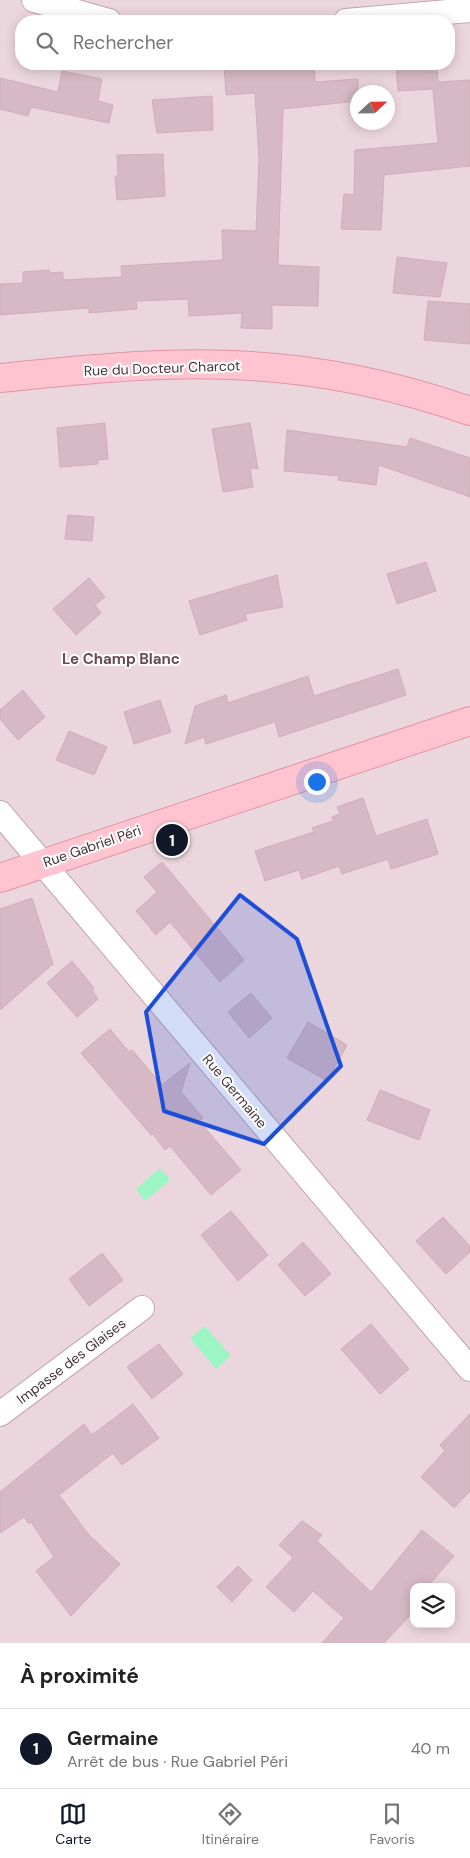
<!DOCTYPE html>
<html lang="fr">
<meta charset="utf-8">
<style>
:root{--surface:#fff;--page:#f2f2f2;--text:#222;--muted:#767676;--line:#e0e0e0;--accent:#111827}
body{margin:0;font-family:"DM Sans",sans-serif;background:var(--page);color:var(--text)}
.controls{position:absolute;right:15px;bottom:15px;display:grid;overflow:hidden;border-radius:10px;box-shadow:0 2px 12px #0003}
.controls button{width:45px;height:45px;display:grid;place-items:center;padding:0;border:0;border-bottom:1px solid var(--line);background:var(--surface);color:var(--text);font:25px sans-serif}
.compass{position:absolute;left:350px;top:85px;width:45px;height:45px;border-radius:50%;background:var(--surface);box-shadow:0 2px 12px #0003;rotate:68deg}
.you{position:absolute;left:316px;top:781px;width:18px;height:18px;margin:-12px;border:4px solid #fff;border-radius:50%;background:#1a73e8;box-shadow:0 0 0 8px #1a73e833}
.badge{display:grid;place-items:center;width:32px;height:32px;border-radius:50%;background:var(--accent);color:#fff;font-size:16px;font-weight:700}
.pin{position:absolute;translate:-50% -50%;border:2px solid #fff;box-shadow:0 1px 5px #0006}
.list{margin:0;padding:0;list-style:none}
h2{display:flex;justify-content:space-between;align-items:center;height:65px;margin:0;padding:0 20px;font-size:21px}
h2 small{font-size:16px;font-weight:400;color:var(--muted)}
.list li{display:grid;grid-template-columns:32px 1fr auto;gap:15px;align-items:center;box-sizing:border-box;height:80px;padding:0 20px;border-top:1px solid var(--line)}
.list b{display:block;font-size:19px;white-space:nowrap}
.list p{margin:0;font-size:16px;white-space:nowrap;color:var(--muted)}
.list em{font-size:16px;font-style:normal;color:var(--muted)}
.icon{flex:none;width:28px;height:28px;fill:none;stroke:currentColor;stroke-width:2;stroke-linecap:round;stroke-linejoin:round}
.map{position:relative;flex:none;width:470px;height:1643px;overflow:hidden}
.search{position:absolute;background:var(--surface);box-shadow:0 2px 12px #0003;left:15px;right:15px;top:15px;height:55px;display:flex;align-items:center;gap:12px;box-sizing:border-box;padding:0 18px;border-radius:20px;color:var(--muted);font-size:19px}
.sheet{height:145px;background:var(--surface)}
nav{display:flex;justify-content:space-around;align-items:center;box-sizing:border-box;height:70px;border-top:1px solid var(--line);background:var(--surface);font-size:14px;color:var(--muted)}
nav a{display:grid;justify-items:center;gap:2px}
nav .on{color:var(--accent)}
.map>svg:first-child{display:block}
.residential{fill:#ecd6dd;fill-rule:evenodd}
.water{fill:#9cf6c4}
.building{fill:#d6b9c4;stroke:#d2acb9}
.lines{fill:none;stroke-linecap:round;stroke-linejoin:round}
.street-casing{stroke:#c0a7af;stroke-width:26}
.secondary-casing{stroke:#de95a5;stroke-width:30}
.street{stroke:#fff;stroke-width:24}
.secondary{stroke:#ffc4d0;stroke-width:28}
.marked{fill:#1d4ed8;fill-opacity:0.2;stroke:#1d4ed8;stroke-width:4;stroke-linejoin:round}
.labels{text-anchor:middle;dominant-baseline:central;stroke-width:4;stroke-linejoin:round;paint-order:stroke}
.street-label{font-size:14px;fill:#47343b;stroke:#fff}
.neighbourhood-label{font-size:15px;font-weight:bold;fill:#6a4a56;stroke:#fff}
</style>
<div class="map">
<svg width="470" height="1643" viewBox="0 0 470 1643">
<rect width="100%" height="100%" fill="#f4e5e9"/>
<path class="residential" d="M0,0H470V1643H0ZM21,21H449V64H21ZM358,92H388V122H358ZM414,1587H451V1624H414Z"/>
<path class="water" d="M160,1168L170,1180L145,1201L136,1189Z
M205,1326L231,1356L216,1369L190,1338Z"/>
<path class="building" d="M224,64H257V68L314,64L315,82L358,79V101L283,109L278,265L319,267L318,306L272,305V329L241,328L242,313L189,316L188,299L136,301L137,309L89,313V308L0,315V284L23,283V272L49,270L50,273L63,272V280L122,277L121,266L223,260L222,230L256,231L259,159L255,93L226,95Z
M396,64H437L438,82L470,80V166L384,175L381,230L341,229L344,194L354,195L355,150L438,143L433,89L398,91Z
M62,71L102,79L98,101L113,105L109,123L31,107L28,116L0,109V78L58,92Z
M212,96L213,130L157,133L152,100Z
M163,154L165,196L117,200L115,176H118L117,155Z
M397,257L447,263L440,297L393,293Z
M428,301L470,304V344L424,340Z
M105,423L108,459L98,460V464L60,467L57,428Z
M250,423L258,469L250,468L253,487L223,492L212,429Z
M287,430L407,447L410,438L470,458V497L379,465L376,485L338,480L339,476L284,471Z
M68,515L94,517L92,541L65,539Z
M426,562L436,591L397,604L387,574Z
M277,575L283,607L245,614L247,620L200,635L189,601Z
M89,578L105,597L95,605L101,613L76,635L53,609Z
M398,669L406,695L279,737L275,722L206,744L204,737L185,744L195,706L226,695L228,703L308,676L314,696Z
M23,690L45,717L18,740L0,719V710Z
M160,700L171,732L134,744L124,712Z
M69,731L107,747L94,775L56,760Z
M363,798L376,836L427,819L438,854L391,869L388,859L342,874L339,866L302,879L299,870L265,881L255,851L314,832L312,828L333,821L332,817L340,814L337,807Z
M162,862L244,960L220,982L170,922L156,935L136,911L157,892L144,877Z
M32,898L53,964L0,1010V909Z
M72,961L94,988L92,990L98,999L77,1017L47,983Z
M251,993L272,1018L249,1038L228,1012Z
M308,1022L347,1045L327,1081L287,1058Z
M110,1029L129,1052L132,1050L162,1085L190,1063L181,1092L203,1118L199,1121L241,1170L211,1195L170,1146L165,1150L153,1134L151,1135L81,1053Z
M380,1090L430,1110L419,1140L367,1120Z
M231,1211L268,1255L238,1281L201,1235Z
M443,1217L470,1246V1252L446,1274L416,1241Z
M303,1242L331,1274L305,1296L278,1265Z
M102,1253L123,1280L89,1306L69,1279Z
M371,1324L409,1369L380,1394L341,1349Z
M159,1344L183,1374L152,1399L127,1367Z
M133,1404L159,1438L122,1465L113,1453L59,1495L89,1535L120,1564L71,1616L36,1571L54,1557L31,1522L29,1524L24,1517L0,1533V1492L84,1424L92,1435Z
M470,1414V1491L454,1508L421,1477L445,1451L440,1445Z
M302,1521L322,1535L317,1541L371,1592L422,1530L454,1556L427,1587H414V1611L384,1643H322L344,1618L313,1591L294,1612L266,1587L293,1558L279,1545Z
M238,1566L252,1580L232,1602L217,1587Z"/>
<g class="lines">
<defs>
<path id="street" d="M34,0L109,21
M346,21L470,10
M0,813L470,1369
M0,1414L142,1308"/>
<path id="secondary" d="M0,378C82,370 168,360 251,366C324,370 401,387 470,411
M0,878L470,721"/>
</defs>
<use href="#street" class="street-casing"/>
<use href="#secondary" class="secondary-casing"/>
<use href="#street" class="street"/>
<use href="#secondary" class="secondary"/>
</g>
<path class="marked" d="M240,895L297,939L341,1066L264,1144L164,1111L146,1012Z"/>
<g class="labels">
<g class="street-label">
<text transform="translate(162 368) rotate(-2)">Rue du Docteur Charcot</text>
<text transform="translate(92 846) rotate(-19)">Rue Gabriel Péri</text>
<text transform="translate(235 1091) rotate(50)">Rue Germaine</text>
<text transform="translate(71 1361) rotate(-37)">Impasse des Glaises</text>
</g>
<g class="neighbourhood-label">
<text x="121" y="659">Le Champ Blanc</text>
</g>
</g>
</svg>
<div class="controls">
<button><svg class="icon" aria-label="layers" viewBox="0 0 24 24"><path d="M12 4l9 5-9 5-9-5zM3 14l9 5 9-5"/></svg></button>
</div>
<svg class="compass" viewBox="-18 -18 36 36"><path d="M0-13l5 13h-10z" fill="#e53935"/><path d="M0 13l5-13h-10z" fill="#767676"/></svg>
<div class="you"></div>
<div class="pin badge" style="left:172px;top:840px">1</div>
<div class="search"><svg class="icon" aria-label="search" viewBox="0 0 24 24"><circle cx="10" cy="10" r="6"/><path d="M15 15l6 6"/></svg>Rechercher</div>
</div>
<section class="sheet">
<h2>À proximité<small></small></h2>
<ul class="list">
<li><span class="badge">1</span><div><b>Germaine</b><p>Arrêt de bus · Rue Gabriel Péri</p></div><em>40 m</em></li>
</ul>
</section>
<nav>
<a class="on"><svg class="icon" aria-label="map" viewBox="0 0 24 24"><path d="M3 6l6-2 6 2 6-2v14l-6 2-6-2-6 2zM9 4v14M15 6v14"/></svg>Carte</a>
<a><svg class="icon" aria-label="directions" viewBox="0 0 24 24"><path d="M12 3l9 9-9 9-9-9zM9 14v-3h6M13 9l2 2-2 2"/></svg>Itinéraire</a>
<a><svg class="icon" aria-label="saved" viewBox="0 0 24 24"><path d="M7 4h10v16l-5-4-5 4z"/></svg>Favoris</a>
</nav>
